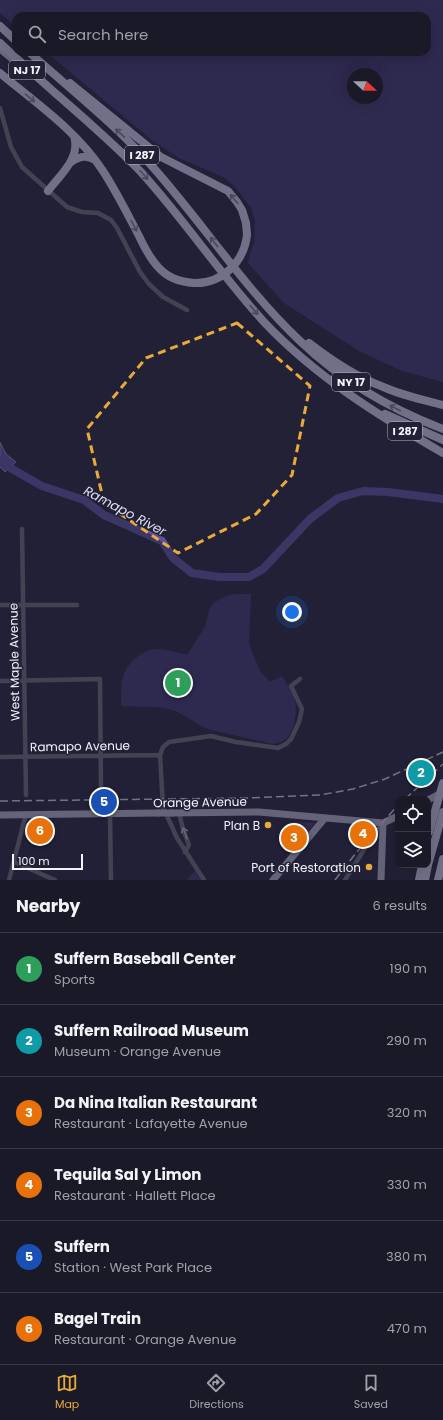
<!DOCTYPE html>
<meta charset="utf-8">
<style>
:root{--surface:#1a1928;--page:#272634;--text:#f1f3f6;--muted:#9fa0a8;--line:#383845;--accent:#eaaa38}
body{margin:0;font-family:Poppins,sans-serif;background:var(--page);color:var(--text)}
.controls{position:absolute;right:12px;bottom:12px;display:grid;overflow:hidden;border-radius:8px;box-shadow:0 4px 16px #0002}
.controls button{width:36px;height:36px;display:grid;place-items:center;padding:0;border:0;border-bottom:1px solid var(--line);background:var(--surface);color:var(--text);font:20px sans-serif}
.compass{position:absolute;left:347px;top:68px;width:36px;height:36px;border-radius:50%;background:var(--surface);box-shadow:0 4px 16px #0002;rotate:111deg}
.scale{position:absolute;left:12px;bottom:10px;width:71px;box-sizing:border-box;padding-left:4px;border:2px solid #f3f3fe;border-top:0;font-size:11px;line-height:14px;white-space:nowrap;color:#f3f3fe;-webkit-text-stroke:3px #232136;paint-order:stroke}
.you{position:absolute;left:292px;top:612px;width:14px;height:14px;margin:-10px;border:3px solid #fff;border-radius:50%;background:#1a73e8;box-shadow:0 0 0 6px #1a73e833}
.badge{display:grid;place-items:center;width:26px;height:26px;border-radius:50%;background:var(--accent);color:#fff;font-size:13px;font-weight:700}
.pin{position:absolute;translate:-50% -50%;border:2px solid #fff;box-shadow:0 1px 4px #0006}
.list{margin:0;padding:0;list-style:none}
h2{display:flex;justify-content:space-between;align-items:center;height:52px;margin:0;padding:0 16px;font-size:17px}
h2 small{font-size:13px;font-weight:400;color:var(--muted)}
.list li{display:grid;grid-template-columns:26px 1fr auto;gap:12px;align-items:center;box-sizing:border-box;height:72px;padding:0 16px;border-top:1px solid var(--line)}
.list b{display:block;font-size:15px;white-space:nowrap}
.list p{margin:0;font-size:13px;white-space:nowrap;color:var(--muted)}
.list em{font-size:13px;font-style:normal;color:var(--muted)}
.icon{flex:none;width:22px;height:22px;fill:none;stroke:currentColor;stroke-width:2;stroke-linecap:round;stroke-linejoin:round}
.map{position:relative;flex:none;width:443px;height:880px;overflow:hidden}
.search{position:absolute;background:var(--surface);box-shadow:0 4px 16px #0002;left:12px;right:12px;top:12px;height:44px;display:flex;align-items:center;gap:10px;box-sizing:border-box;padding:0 14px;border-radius:12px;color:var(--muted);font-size:15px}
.sheet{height:484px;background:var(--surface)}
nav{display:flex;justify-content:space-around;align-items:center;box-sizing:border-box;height:56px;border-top:1px solid var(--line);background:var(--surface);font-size:11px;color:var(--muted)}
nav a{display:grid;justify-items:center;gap:2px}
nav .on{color:var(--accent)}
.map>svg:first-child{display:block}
.green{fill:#3c346b;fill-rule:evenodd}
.water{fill:#5c50a2;stroke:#8981be}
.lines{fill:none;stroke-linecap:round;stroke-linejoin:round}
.river{stroke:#5c50a2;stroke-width:8}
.minor{stroke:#6c6b76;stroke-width:4.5}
.primary{stroke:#b4b3ca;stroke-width:7}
.trunk{stroke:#c2c2db;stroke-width:7}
.motorway{stroke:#d1d0ec;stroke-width:8}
.rail{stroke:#d7d7e3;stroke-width:1.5;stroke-dasharray:8 4;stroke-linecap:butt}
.primary-bridge{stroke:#b4b3ca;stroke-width:7}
.motorway-bridge{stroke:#d1d0ec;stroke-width:8}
.oneway{stroke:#7a7891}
.oneway2{stroke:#b6b6c1}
.marked{fill:none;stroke:#eaaa38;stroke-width:3;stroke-dasharray:8 5;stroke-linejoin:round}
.poi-dot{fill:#eaaa38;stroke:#232136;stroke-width:1.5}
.labels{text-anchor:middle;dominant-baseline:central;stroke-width:3;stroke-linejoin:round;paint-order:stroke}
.shield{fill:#232136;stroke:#b5b4c2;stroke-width:1}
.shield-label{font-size:11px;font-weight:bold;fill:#f3f3fe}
.street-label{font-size:12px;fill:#f3f3fe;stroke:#232136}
.poi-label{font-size:12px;fill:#f3f3fe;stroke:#232136;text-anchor:end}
.water-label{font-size:13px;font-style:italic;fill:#dfdff6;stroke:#232136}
</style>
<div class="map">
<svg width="443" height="880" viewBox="0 0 443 880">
<rect width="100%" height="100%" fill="#232136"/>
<path class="green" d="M0,0H443V382L402,371L359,351L284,303L248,263L250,253L254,243L255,221L251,208L235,187L225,178L179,158L153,141L46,52H427V16H16V27L0,13ZM353,74H377V98H353Z
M237,594H251L249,644L260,671L270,682L282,676C286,683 292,690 294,698C298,710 295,728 287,738C283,742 278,743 273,744L207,729L176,711L164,708L157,707L121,706C121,698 121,689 122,681C125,664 142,648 160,649C169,650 178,653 187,655L205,627L209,610L213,603L228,595Z
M292,822L315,823L302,838L289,827Z
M195,871L201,880H186Z"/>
<path class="water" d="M0,442L6,454L16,462L5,472L0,467Z"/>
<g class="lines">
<path class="river" d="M0,460L5,465L42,486L84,500L104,515L162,541L173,558L192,573L219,577H249L263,569L310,519L338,498L363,491L388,492L443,499"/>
<path class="minor" d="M0,108L11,147L22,167L67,207L82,212L98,213L111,220L117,228L140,272L149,284L163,297L187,310
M22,529L26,795
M0,605H77
M0,681L100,679L101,790
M0,757L160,755
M179,813L183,829L189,845L185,852
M110,814L111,880
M14,862L55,880
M9,880L26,814
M204,880L177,838L163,807L160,755L163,747L169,742L211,736L236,742L278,748L286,744L291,739L299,722L302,709L291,686L300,679
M345,880L370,840L382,824"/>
<path class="primary" d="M428,800L443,792
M172,813L259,812L383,823L398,816
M0,815L158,813
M273,880L325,818
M381,880L383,823"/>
<path class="trunk" d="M0,49L11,58"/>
<path class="motorway" d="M0,26L16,41
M0,43C18,60 36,76 54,92C84,118 113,143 140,171C184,219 220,274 264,322C315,376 379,416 443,453
M29,52C70,89 115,124 151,165C202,222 244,288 300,341C341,380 390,409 443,429
M0,73C36,103 77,131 103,171C116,191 127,213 138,234C144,246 149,258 159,268C168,278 181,282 194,283
M70,83L161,157L228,191L237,202L242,210L246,223L247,235
M71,162C79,157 86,154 95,160
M48,191C60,175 81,158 74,136
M309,343C331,360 354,376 381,386C401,395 422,400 443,405
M385,414L443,440
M428,865L443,812
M419,880L422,865
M425,880L428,865
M438,880L443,859"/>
<path class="rail" d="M405,799L443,764
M0,801L248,798L320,795L353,789L385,779L443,752
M335,880L356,853L398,805"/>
<path class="primary-bridge" d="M158,813H172"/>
<path class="motorway-bridge" d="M194,283C222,284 244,262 247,235
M429,832L443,783"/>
</g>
<defs><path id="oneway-shaft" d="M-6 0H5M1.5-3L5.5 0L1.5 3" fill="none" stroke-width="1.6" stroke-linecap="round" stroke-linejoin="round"/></defs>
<g class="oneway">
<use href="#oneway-shaft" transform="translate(30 98) rotate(40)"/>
<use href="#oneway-shaft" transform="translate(120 133) rotate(-137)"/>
<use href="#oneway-shaft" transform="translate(144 175) rotate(48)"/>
<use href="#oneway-shaft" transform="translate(234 199) rotate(-130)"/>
<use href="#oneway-shaft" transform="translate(134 226) rotate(62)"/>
<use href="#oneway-shaft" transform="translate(214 242) rotate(-128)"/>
<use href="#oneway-shaft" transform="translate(254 310) rotate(49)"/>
<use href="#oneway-shaft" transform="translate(395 408) rotate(-152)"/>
</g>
<use class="oneway2" href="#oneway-shaft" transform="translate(185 833) rotate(-110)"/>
<path d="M0 0H443V880H0ZM237,323L310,386L292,475L256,514L178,553L104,503L87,429L146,358Z" fill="#232136" fill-opacity=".55" fill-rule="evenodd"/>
<path class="marked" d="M237,323L310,386L292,475L256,514L178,553L104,503L87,429L146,358Z"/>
<g class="poi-dot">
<circle cx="268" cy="825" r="4"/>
<circle cx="369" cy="867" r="4"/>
</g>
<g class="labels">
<g class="shield">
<rect x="9" y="61" width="36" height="18" rx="3"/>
<rect x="125" y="146" width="34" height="18" rx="3"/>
<rect x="332" y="373" width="38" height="18" rx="3"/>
<rect x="388" y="422" width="34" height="18" rx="3"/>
</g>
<g class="shield-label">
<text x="27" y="70">NJ 17</text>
<text x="142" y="155">I 287</text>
<text x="351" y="382">NY 17</text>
<text x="405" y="431">I 287</text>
</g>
<g class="street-label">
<text transform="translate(14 662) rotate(-91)">West Maple Avenue</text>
<text transform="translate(80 746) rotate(-1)">Ramapo Avenue</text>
<text transform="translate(200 802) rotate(-1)">Orange Avenue</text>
</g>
<g class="poi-label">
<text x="260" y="825">Plan B</text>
<text x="361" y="867">Port of Restoration</text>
</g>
<g class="water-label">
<text transform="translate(125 511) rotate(28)">Ramapo River</text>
</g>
</g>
</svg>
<div class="controls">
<button><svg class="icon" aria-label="locate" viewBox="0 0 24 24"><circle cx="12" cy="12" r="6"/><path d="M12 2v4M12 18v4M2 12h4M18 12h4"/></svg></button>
<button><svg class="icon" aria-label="layers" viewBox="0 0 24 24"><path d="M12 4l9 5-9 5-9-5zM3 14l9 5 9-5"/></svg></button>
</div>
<svg class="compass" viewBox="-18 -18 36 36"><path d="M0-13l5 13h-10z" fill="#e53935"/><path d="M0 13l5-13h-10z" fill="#9fa0a8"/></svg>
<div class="scale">100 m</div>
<div class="you"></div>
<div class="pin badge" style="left:178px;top:683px;background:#2e9e5b">1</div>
<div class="pin badge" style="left:421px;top:773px;background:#0f9aa8">2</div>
<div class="pin badge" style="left:294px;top:838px;background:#e8710a">3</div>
<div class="pin badge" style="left:363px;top:834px;background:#e8710a">4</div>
<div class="pin badge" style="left:104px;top:802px;background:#1a4fb4">5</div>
<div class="pin badge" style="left:40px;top:831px;background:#e8710a">6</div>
<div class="search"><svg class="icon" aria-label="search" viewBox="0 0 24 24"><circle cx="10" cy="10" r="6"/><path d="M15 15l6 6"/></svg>Search here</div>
</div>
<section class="sheet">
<h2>Nearby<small>6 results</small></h2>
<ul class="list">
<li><span class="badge" style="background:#2e9e5b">1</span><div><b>Suffern Baseball Center</b><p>Sports</p></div><em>190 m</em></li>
<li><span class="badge" style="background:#0f9aa8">2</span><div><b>Suffern Railroad Museum</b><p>Museum · Orange Avenue</p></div><em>290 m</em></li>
<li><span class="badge" style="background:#e8710a">3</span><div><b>Da Nina Italian Restaurant</b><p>Restaurant · Lafayette Avenue</p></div><em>320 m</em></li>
<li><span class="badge" style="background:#e8710a">4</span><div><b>Tequila Sal y Limon</b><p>Restaurant · Hallett Place</p></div><em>330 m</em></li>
<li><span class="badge" style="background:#1a4fb4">5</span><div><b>Suffern</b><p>Station · West Park Place</p></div><em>380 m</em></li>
<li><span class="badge" style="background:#e8710a">6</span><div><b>Bagel Train</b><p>Restaurant · Orange Avenue</p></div><em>470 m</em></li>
</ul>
</section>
<nav>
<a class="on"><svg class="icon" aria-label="map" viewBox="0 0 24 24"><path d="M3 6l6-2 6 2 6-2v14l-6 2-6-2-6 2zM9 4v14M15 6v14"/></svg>Map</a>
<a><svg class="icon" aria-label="directions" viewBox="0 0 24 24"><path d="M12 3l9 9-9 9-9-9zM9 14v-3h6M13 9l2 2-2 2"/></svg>Directions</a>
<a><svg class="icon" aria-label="saved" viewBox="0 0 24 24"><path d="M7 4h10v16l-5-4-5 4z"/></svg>Saved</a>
</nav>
